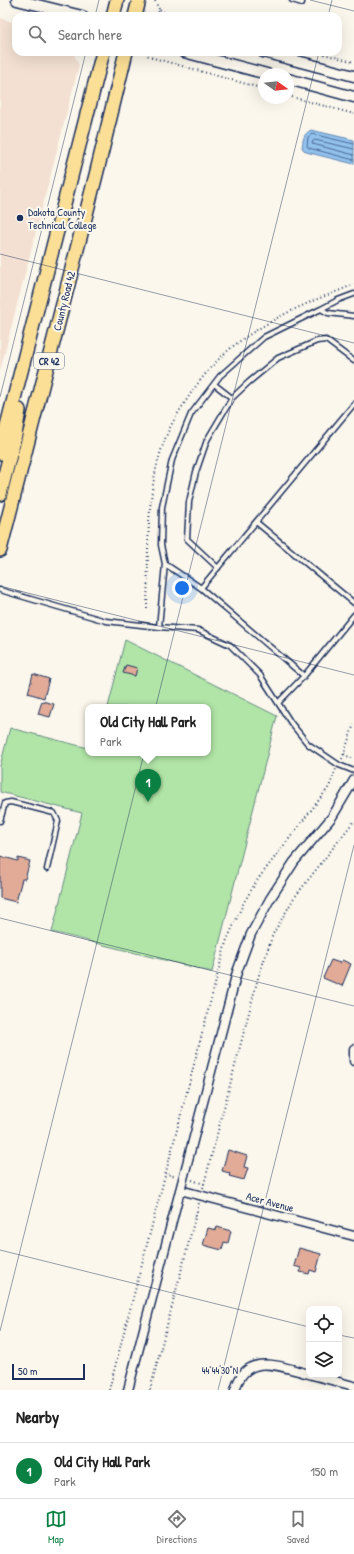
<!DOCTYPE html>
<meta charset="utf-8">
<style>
:root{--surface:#fff;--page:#f2f2f2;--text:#222;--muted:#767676;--line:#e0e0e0;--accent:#0b8043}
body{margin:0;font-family:"Patrick Hand",sans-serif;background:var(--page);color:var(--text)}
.controls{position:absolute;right:12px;bottom:12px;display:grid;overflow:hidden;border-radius:8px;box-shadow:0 4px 16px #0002}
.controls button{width:36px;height:36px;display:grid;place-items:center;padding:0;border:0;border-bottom:1px solid var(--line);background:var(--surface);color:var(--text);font:20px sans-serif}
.compass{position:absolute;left:258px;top:68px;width:36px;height:36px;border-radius:50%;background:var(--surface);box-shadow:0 4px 16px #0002;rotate:104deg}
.scale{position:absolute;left:12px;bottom:10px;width:73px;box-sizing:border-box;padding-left:4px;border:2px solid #1b2f5e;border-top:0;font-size:11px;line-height:14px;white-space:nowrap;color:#1b2f5e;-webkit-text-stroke:3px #fbf7ec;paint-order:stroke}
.you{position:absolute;left:182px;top:588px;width:14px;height:14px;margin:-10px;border:3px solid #fff;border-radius:50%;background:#1a73e8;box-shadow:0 0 0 6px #1a73e833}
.badge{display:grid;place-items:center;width:26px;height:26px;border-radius:50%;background:var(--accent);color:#fff;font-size:13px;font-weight:700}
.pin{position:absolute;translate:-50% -33px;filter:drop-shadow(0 1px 2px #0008)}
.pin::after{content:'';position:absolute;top:21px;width:14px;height:12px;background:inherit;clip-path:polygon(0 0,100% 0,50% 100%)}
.popup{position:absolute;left:85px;top:704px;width:126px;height:52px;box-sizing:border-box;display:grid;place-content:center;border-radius:8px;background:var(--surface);filter:drop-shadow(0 1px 3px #0005);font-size:13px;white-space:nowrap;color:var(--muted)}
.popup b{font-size:15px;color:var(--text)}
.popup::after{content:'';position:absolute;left:50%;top:100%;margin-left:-8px;border:8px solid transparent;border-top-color:var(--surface)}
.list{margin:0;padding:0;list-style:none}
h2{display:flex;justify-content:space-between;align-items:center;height:52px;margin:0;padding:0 16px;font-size:17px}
h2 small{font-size:13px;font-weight:400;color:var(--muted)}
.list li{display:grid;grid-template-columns:26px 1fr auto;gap:12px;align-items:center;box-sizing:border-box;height:56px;padding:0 16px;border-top:1px solid var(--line)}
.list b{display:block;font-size:15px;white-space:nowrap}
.list p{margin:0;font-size:13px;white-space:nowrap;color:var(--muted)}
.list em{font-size:13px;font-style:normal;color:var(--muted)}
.icon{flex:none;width:22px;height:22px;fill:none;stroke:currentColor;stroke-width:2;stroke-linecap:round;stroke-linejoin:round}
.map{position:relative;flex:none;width:354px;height:1390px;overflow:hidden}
.search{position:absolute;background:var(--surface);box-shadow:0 4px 16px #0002;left:12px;right:12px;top:12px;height:44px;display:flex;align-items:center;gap:10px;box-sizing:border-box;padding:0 14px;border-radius:12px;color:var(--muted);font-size:15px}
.sheet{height:108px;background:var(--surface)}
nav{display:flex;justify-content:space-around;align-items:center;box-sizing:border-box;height:56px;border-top:1px solid var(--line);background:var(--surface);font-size:11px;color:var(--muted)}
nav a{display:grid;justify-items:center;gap:2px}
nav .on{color:var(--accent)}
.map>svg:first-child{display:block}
.built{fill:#f3e0d2}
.green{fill:#b1e5a7;stroke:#668a82}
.water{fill:#91c1ec;stroke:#6287b3}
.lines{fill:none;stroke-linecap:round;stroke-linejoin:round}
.shore{stroke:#4a6997;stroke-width:1}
.building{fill:#e1ab97;stroke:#1b2f5e}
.service-casing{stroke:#1b2f5e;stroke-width:7}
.minor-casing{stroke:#1b2f5e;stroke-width:11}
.tertiary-casing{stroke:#1b2f5e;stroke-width:13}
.trunk-casing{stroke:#1b2f5e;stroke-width:16}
.path{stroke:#1b2f5e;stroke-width:2;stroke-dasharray:1 3;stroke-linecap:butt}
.service{stroke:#fbf7ec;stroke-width:4}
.minor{stroke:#fbf7ec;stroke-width:8}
.tertiary{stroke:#fbf7ec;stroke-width:10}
.trunk{stroke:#fbdf96;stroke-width:13}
.ticks{fill:none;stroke:#1b2f5e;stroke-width:1;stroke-opacity:0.45}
.poi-dot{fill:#1b2f5e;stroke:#fbf7ec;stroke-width:1.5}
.labels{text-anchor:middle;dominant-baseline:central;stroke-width:4;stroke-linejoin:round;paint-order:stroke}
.shield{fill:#fbf7ec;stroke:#5e6b89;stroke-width:1}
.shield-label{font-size:10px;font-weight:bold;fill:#1b2f5e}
.poi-label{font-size:11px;fill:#1b2f5e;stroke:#fbf7ec;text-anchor:start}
.street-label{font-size:11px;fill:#1b2f5e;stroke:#fbf7ec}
.ticks-label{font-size:10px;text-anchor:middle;fill:#1b2f5e;stroke:#fbf7ec;stroke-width:4;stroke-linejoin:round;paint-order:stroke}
</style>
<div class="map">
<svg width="354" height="1390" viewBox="0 0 354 1390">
<rect width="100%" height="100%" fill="#fbf7ec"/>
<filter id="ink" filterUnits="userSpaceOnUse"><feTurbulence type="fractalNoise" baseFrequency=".025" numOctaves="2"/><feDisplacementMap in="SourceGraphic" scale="8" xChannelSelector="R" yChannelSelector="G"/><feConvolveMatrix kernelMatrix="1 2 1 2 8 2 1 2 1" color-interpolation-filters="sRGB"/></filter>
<g filter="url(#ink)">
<path class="built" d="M0,18L16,23V52H73L79,65L0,371Z"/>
<path class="green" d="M125,640L277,716L212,972L52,932L82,813L0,792V766L10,728L88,748V753H208V707H108Z"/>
<path class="water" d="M311,130L354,140V164L306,152L302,148C303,140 303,134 311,130Z"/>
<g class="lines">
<path class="shore" d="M354,144L312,134L308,137L307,146L309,148L354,160
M354,149L315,140L312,142L313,144L354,155"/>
</g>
<path class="building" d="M126,665L137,668L135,676L123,673Z
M33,674L49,679L44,698L28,693Z
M42,701L54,704L50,717L38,714Z
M0,856L18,861V858L30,861L25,879H22L16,902L0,898Z
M331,960L340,963L342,960L351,964L342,986L323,978Z
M228,1150L247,1156L244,1167L248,1168L244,1180L229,1176L230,1173L222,1171Z
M217,1227L231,1231L228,1243L224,1242L222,1250L203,1245L208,1228L216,1230Z
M299,1248L321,1254L316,1272L310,1270L309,1274L300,1272L301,1268L294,1266Z"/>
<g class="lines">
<defs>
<path id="service" d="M292,0L302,3V0
M354,294L338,300L321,309L328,313L354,316
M214,384L232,398
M256,522L354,603
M218,568L187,539L189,502L196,472L207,440L232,398L249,382L278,358L317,341L326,340L354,361
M201,588L165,564L161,545L162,507L172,460L191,414L220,376L264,337L321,309
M0,590L106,621L159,627L198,630L230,645L260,675L291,723L308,744L339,765L354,771
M159,627L165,564
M304,676L201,588L354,404
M278,703L304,676L354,615
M0,821L5,803L11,802L54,813L58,821L47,869"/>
<path id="minor" d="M354,1049V1061
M180,1190L354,1236
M312,1375L354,1386
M128,1390L237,972L251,934L270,899L294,862L332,817L354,780
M235,1390C246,1350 281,1367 309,1374"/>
<path id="tertiary" d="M17,0L82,16
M184,52L267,74
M263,52L354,76
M288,79L354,97"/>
<path id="trunk" d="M113,16L117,0
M135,16L139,0
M0,453L103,52
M0,494L15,435L19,410
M0,550L97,171L126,52"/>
</defs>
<use href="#service" class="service-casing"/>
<use href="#minor" class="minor-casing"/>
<use href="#tertiary" class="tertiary-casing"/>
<use href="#trunk" class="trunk-casing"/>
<path class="path" d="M155,1L159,9
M158,16L159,9L164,12L178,16
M148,52L147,55L150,57L264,89
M316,52L354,62
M288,96L354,114
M147,609C149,550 144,487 168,432C174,418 183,406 191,393C205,373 222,353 243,339C262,326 283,314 304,305C320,297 338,292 354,284
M344,754L347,756L354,759
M342,759L354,724
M165,1173L176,1177
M192,1180L204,1184
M203,1188L258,978L273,934L294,898L354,821
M109,1390L226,942L244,902L258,879L329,787L336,769
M150,1390L199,1203"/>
<use href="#service" class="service"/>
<use href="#minor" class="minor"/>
<use href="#tertiary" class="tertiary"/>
<use href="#trunk" class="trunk"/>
</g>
</g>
<path class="ticks" d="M310,0L354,11M95,16L99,0M328,16L332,0M0,254L354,343M0,397L86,52M0,586L354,675M0,918L354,1006M0,1250L309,1327M0,1331L319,52M339,1335L354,1338M218,1390L354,845"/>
<circle class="poi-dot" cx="20" cy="218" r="4"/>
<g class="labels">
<rect class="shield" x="34" y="353" width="30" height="16" rx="3"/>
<g class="shield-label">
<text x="49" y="361">CR 42</text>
</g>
<g class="poi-label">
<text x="28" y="212">Dakota County<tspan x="28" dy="13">Technical College</tspan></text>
</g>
<g class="street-label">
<text transform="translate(64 301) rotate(-76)">County Road 42</text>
<text transform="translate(270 1202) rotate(15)">Acer Avenue</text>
</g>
</g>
<g class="ticks-label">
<text x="220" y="1374">44°44'30"N</text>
</g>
</svg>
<div class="controls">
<button><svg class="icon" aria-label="locate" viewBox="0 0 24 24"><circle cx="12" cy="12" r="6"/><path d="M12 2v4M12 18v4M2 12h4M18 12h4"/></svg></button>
<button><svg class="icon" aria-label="layers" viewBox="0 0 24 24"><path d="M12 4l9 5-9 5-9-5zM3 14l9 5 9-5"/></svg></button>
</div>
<svg class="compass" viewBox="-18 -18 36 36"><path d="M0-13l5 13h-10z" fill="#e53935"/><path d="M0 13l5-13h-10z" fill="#767676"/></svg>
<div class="scale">50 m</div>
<div class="you"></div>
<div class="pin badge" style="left:148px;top:802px">1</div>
<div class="popup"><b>Old City Hall Park</b>Park</div>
<div class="search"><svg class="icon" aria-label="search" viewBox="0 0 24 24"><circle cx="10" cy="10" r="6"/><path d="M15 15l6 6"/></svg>Search here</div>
</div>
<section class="sheet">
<h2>Nearby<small></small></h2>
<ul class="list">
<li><span class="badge">1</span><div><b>Old City Hall Park</b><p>Park</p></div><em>150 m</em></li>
</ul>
</section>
<nav>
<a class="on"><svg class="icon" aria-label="map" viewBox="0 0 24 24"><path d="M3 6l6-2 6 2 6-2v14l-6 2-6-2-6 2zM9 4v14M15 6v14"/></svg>Map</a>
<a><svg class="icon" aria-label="directions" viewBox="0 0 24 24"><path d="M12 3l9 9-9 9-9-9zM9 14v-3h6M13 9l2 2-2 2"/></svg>Directions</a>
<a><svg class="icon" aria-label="saved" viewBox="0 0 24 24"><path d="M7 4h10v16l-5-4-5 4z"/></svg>Saved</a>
</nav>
